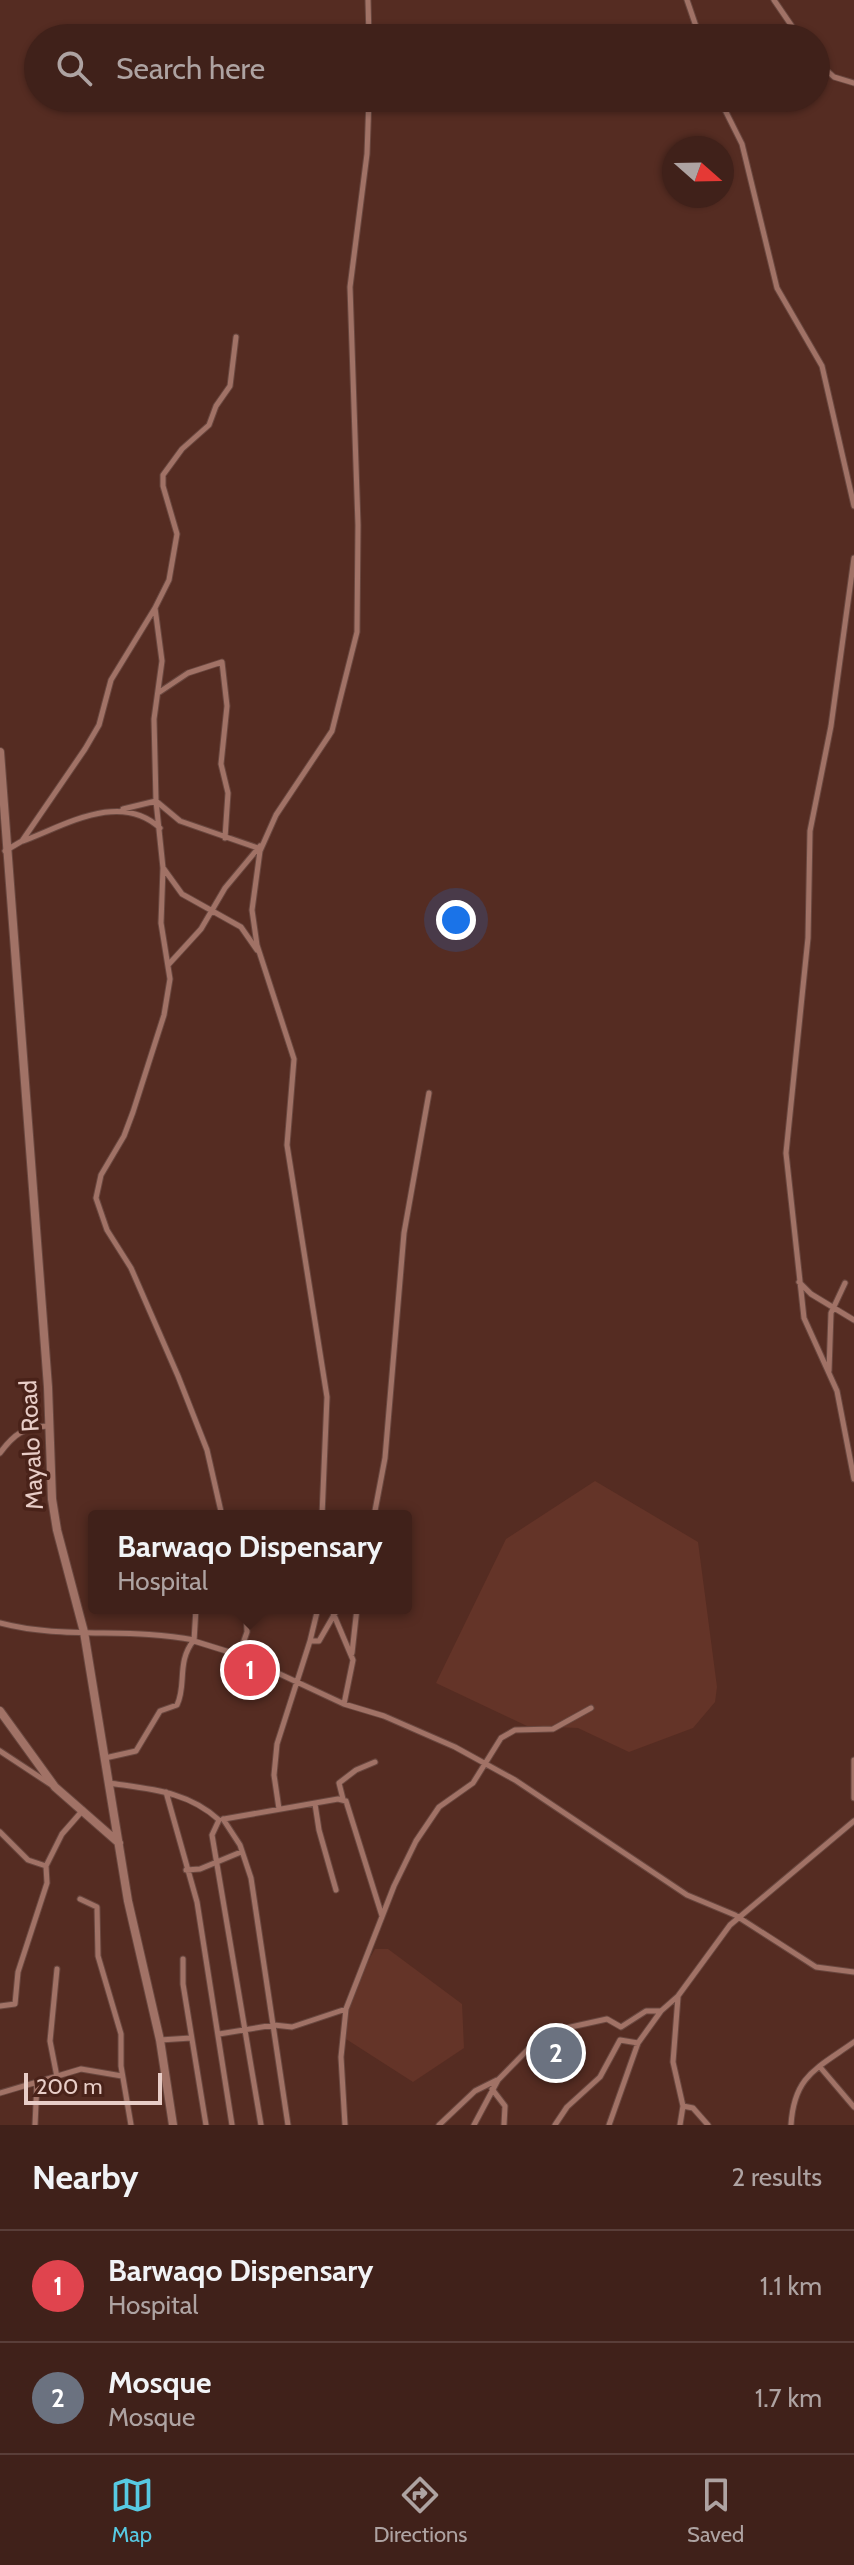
<!DOCTYPE html>
<style>
:root{--surface:#40211a;--page:#4b2e27;--text:#f1f3f6;--muted:#aea3a2;--line:#593e39;--accent:#57c9e2}
body{margin:0;font-family:Cabin,sans-serif;background:var(--page);color:var(--text)}
.compass{position:absolute;left:662px;top:136px;width:72px;height:72px;border-radius:50%;background:var(--surface);box-shadow:0 2px 6px #0004;rotate:110deg}
.scale{position:absolute;left:24px;bottom:20px;width:138px;box-sizing:border-box;padding-left:8px;border:4px solid #e8cdc7;border-top:0;font-size:22px;line-height:28px;white-space:nowrap;color:#e8cdc7;-webkit-text-stroke:6px #492219;paint-order:stroke}
.you{position:absolute;left:456px;top:920px;width:28px;height:28px;margin:-20px;border:6px solid #fff;border-radius:50%;background:#1a73e8;box-shadow:0 0 0 12px #1a73e833}
.badge{display:grid;place-items:center;width:52px;height:52px;border-radius:50%;background:var(--accent);color:#fff;font-size:26px;font-weight:700}
.pin{position:absolute;translate:-50% -50%;border:4px solid #fff;box-shadow:0 2px 8px #0006}
.popup{position:absolute;left:88px;top:1510px;width:324px;height:104px;box-sizing:border-box;display:grid;place-content:center;border-radius:8px;background:var(--surface);filter:drop-shadow(0 2px 6px #0005);font-size:26px;white-space:nowrap;color:var(--muted)}
.popup b{font-size:30px;color:var(--text)}
.popup::after{content:'';position:absolute;left:50%;top:100%;margin-left:-16px;border:16px solid transparent;border-top-color:var(--surface)}
.list{margin:0;padding:0;list-style:none}
h2{display:flex;justify-content:space-between;align-items:center;height:104px;margin:0;padding:0 32px;font-size:34px}
h2 small{font-size:26px;font-weight:400;color:var(--muted)}
.list li{display:grid;grid-template-columns:52px 1fr auto;gap:24px;align-items:center;box-sizing:border-box;height:112px;padding:0 32px;border-top:2px solid var(--line)}
.list b{display:block;font-size:30px;white-space:nowrap}
.list p{margin:0;font-size:26px;white-space:nowrap;color:var(--muted)}
.list em{font-size:26px;font-style:normal;color:var(--muted)}
.icon{flex:none;width:44px;height:44px;fill:none;stroke:currentColor;stroke-width:2;stroke-linecap:round;stroke-linejoin:round}
.map{position:relative;flex:none;width:854px;height:2125px;overflow:hidden}
.search{position:absolute;background:var(--surface);box-shadow:0 2px 6px #0004;left:24px;right:24px;top:24px;height:88px;display:flex;align-items:center;gap:20px;box-sizing:border-box;padding:0 28px;border-radius:44px;color:var(--muted);font-size:30px}
.sheet{height:328px;background:var(--surface)}
nav{display:flex;justify-content:space-around;align-items:center;box-sizing:border-box;height:112px;border-top:2px solid var(--line);background:var(--surface);font-size:22px;color:var(--muted)}
nav a{display:grid;justify-items:center;gap:4px}
nav .on{color:var(--accent)}
.map>svg:first-child{display:block}
.built{fill:#643428}
.lines{fill:none;stroke-linecap:round;stroke-linejoin:round}
.street-casing{stroke:#69473f;stroke-width:7}
.secondary-casing{stroke:#69473f;stroke-width:10}
.street{stroke:#a17266;stroke-width:5}
.secondary{stroke:#a17266;stroke-width:8}
.labels{text-anchor:middle;dominant-baseline:central;stroke-width:7;stroke-linejoin:round;paint-order:stroke}
.street-label{font-size:24px;fill:#e8cdc7;stroke:#492219}
</style>
<div class="map">
<svg width="854" height="2125" viewBox="0 0 854 2125">
<rect width="100%" height="100%" fill="#552c22"/>
<path class="built" d="M595,1481L698,1542L717,1687L715,1702L693,1728L629,1752L578,1728L527,1726L436,1683L506,1539Z
M375,1949H388L462,2004L464,2048L413,2082L346,2039L349,1995Z"/>
<g class="lines">
<defs>
<path id="street" d="M368,0L369,38
M687,0L700,38
M774,0L800,38
M816,61L834,77L854,83
M719,98L742,144L777,288L822,366L854,506
M854,558L831,726L810,831L808,938L786,1153L804,1318L837,1391L854,1479
M158,693L188,673L222,662L227,706L221,764L228,793L225,838
M123,809L156,801L180,821L258,848
M23,841C66,825 120,791 160,828
M5,851L22,841L85,749L99,725L111,680L155,608
M164,869L182,894L241,927L257,950
M169,964L201,929L225,888L260,846
M799,1282L811,1294L854,1320
M829,1371L831,1313L845,1283
M0,1453C14,1434 24,1427 48,1426
M222,1516L207,1450L178,1376L131,1268L107,1230L96,1198L101,1175L124,1136L133,1112L164,1015L170,979L161,923L163,868L156,801L154,719L162,661L155,608L169,580L177,534L163,486V475L182,449L209,425L216,406L230,386L236,337
M322,1516L327,1397L287,1145L294,1059L257,945L252,910L260,851L276,815L332,731L357,632L358,525L350,287L367,154L369,98
M374,1516L385,1458L404,1233L429,1093
M196,1608L194,1641L239,1655L344,1704L384,1716L455,1747L515,1780L687,1895L735,1915L816,1967L854,1972
M331,1608L353,1660L344,1704
M0,1623C63,1640 130,1627 194,1640C176,1662 187,1685 177,1705L160,1711L136,1751L105,1758
M310,1641L318,1608
M352,1653L357,1608
M239,1655L247,1632L246,1608
M0,1751L50,1784
M854,1760V1798
M109,1783C149,1789 188,1791 219,1820
M166,1792L197,1902L232,2125
M343,1799L339,1783L356,1770L375,1762
M315,1804L319,1830L336,1890
M279,1809L274,1775L277,1744L310,1641H319L338,1608
M223,1819L240,1845L251,1878L288,2125
M224,1819L338,1799L346,1801L382,1916
M219,1820L212,1835L261,2125
M0,1832L28,1860L46,1866
M186,1870L200,1869L241,1852
M80,1899L97,1907L98,1956L121,2034V2066L131,2125
M183,1959V1984L206,2125
M57,1969L50,2041L57,2077
M678,1997L673,2062L683,2106L680,2125
M0,2006L15,2004L18,1972L47,1883L46,1866L62,1834L83,1810
M219,2034L274,2025L292,2027L346,2009
M160,2040L191,2038
M820,2067L854,2107
M492,2089L505,2106L504,2125
M0,2093L81,2069L122,2076
M683,2106L693,2108L708,2125
M35,2125L37,2082
M345,2125L341,2057L346,2009L394,1886L416,1841L439,1807L473,1783L501,1738L515,1730L553,1729L591,1708
M439,2125L475,2091L497,2080
M474,2125L498,2080L544,2033L607,2019L621,2027L646,2011H660
M555,2125L567,2107L600,2077L620,2040L638,2043
M609,2125L638,2043L661,2011L678,1996L730,1925L854,1821
M791,2125C794,2076 816,2069 854,2042"/>
<path id="secondary" d="M0,752L48,1387L52,1499L57,1530L84,1632L128,1901L160,2040L173,2125
M0,1711L55,1787L119,1843"/>
</defs>
<use href="#street" class="street-casing"/>
<use href="#secondary" class="secondary-casing"/>
<use href="#street" class="street"/>
<use href="#secondary" class="secondary"/>
</g>
<g class="labels">
<g class="street-label">
<text transform="translate(31 1445) rotate(-93)">Mayalo Road</text>
</g>
</g>
</svg>
<svg class="compass" viewBox="-18 -18 36 36"><path d="M0-13l5 13h-10z" fill="#e53935"/><path d="M0 13l5-13h-10z" fill="#aea3a2"/></svg>
<div class="scale">200 m</div>
<div class="you"></div>
<div class="pin badge" style="left:250px;top:1670px;background:#e0444e">1</div>
<div class="popup"><b>Barwaqo Dispensary</b>Hospital</div>
<div class="pin badge" style="left:556px;top:2053px;background:#6b7280">2</div>
<div class="search"><svg class="icon" aria-label="search" viewBox="0 0 24 24"><circle cx="10" cy="10" r="6"/><path d="M15 15l6 6"/></svg>Search here</div>
</div>
<section class="sheet">
<h2>Nearby<small>2 results</small></h2>
<ul class="list">
<li><span class="badge" style="background:#e0444e">1</span><div><b>Barwaqo Dispensary</b><p>Hospital</p></div><em>1.1 km</em></li>
<li><span class="badge" style="background:#6b7280">2</span><div><b>Mosque</b><p>Mosque</p></div><em>1.7 km</em></li>
</ul>
</section>
<nav>
<a class="on"><svg class="icon" aria-label="map" viewBox="0 0 24 24"><path d="M3 6l6-2 6 2 6-2v14l-6 2-6-2-6 2zM9 4v14M15 6v14"/></svg>Map</a>
<a><svg class="icon" aria-label="directions" viewBox="0 0 24 24"><path d="M12 3l9 9-9 9-9-9zM9 14v-3h6M13 9l2 2-2 2"/></svg>Directions</a>
<a><svg class="icon" aria-label="saved" viewBox="0 0 24 24"><path d="M7 4h10v16l-5-4-5 4z"/></svg>Saved</a>
</nav>
